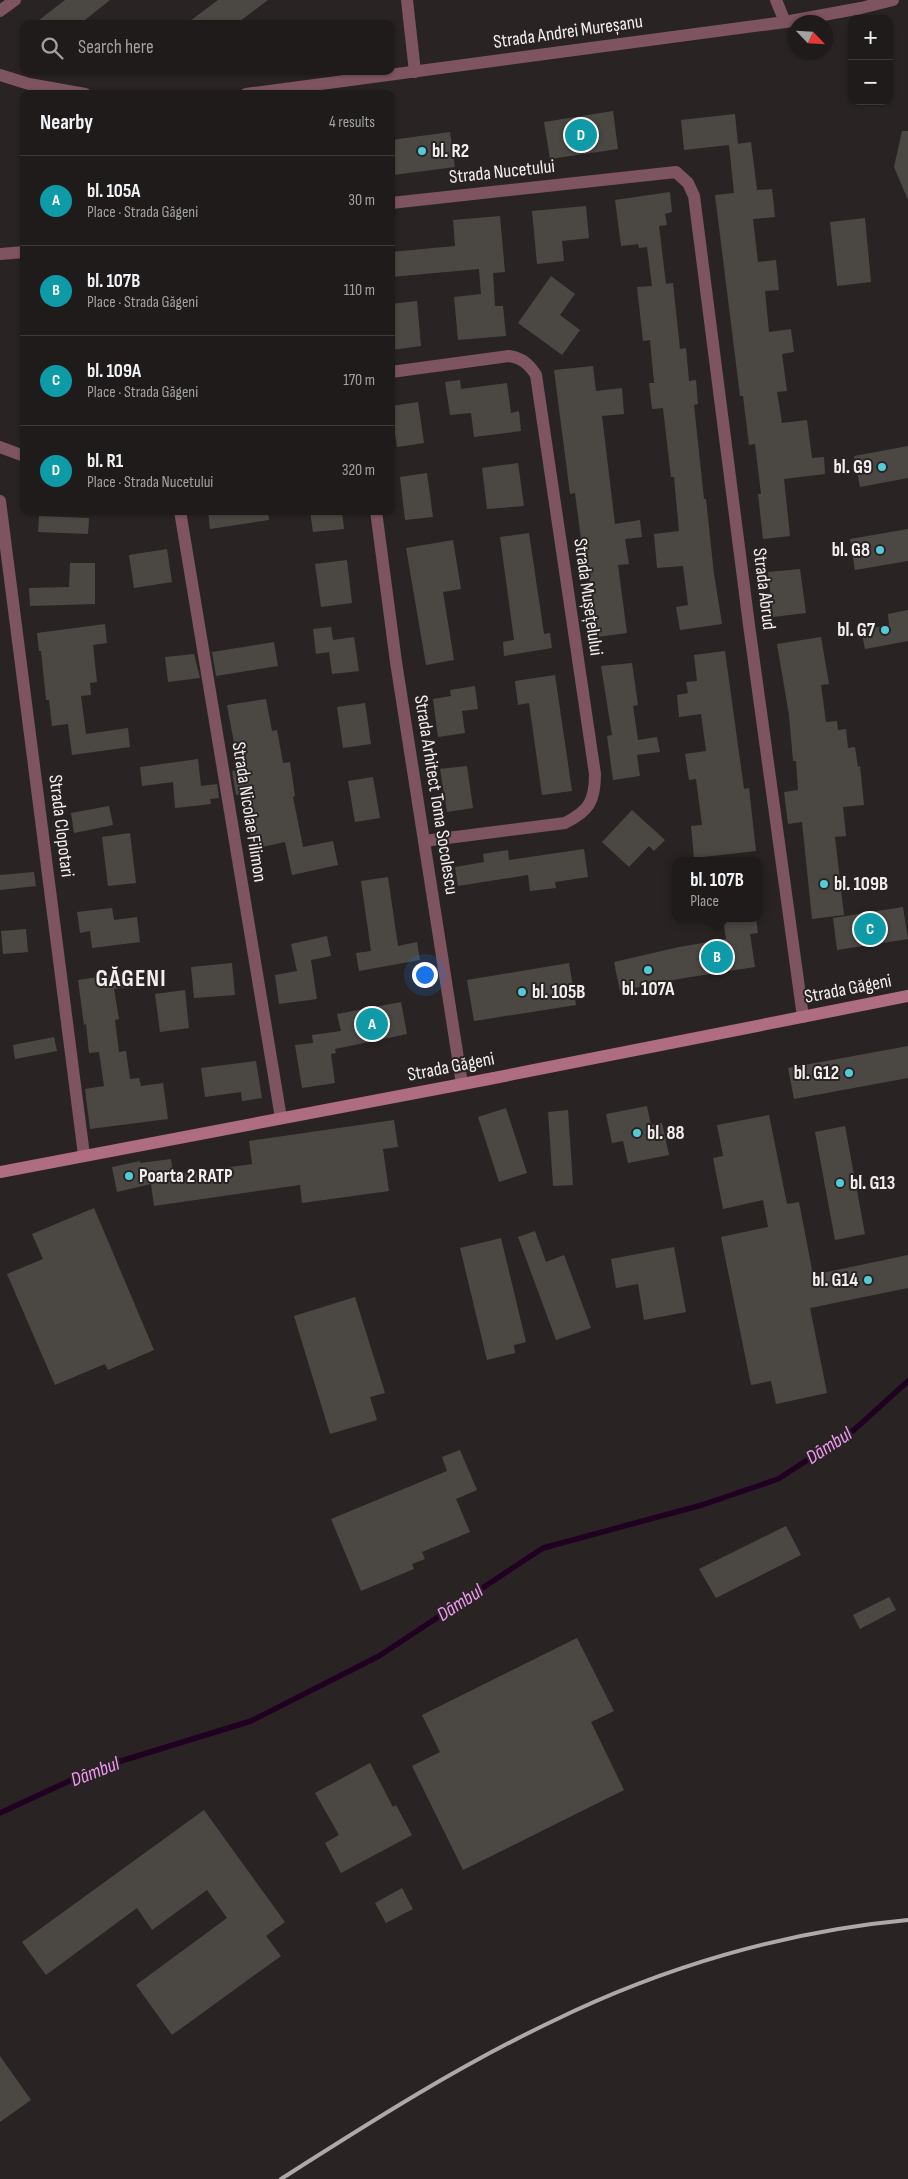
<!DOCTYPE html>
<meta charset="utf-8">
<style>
:root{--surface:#1f1b1a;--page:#272423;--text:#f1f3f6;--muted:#a1a1a2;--line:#3c3939;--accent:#52cbd8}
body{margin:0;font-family:"Sofia Sans Condensed",sans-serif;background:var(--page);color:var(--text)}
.controls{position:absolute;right:15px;top:15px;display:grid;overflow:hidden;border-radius:10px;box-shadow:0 1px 4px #0004}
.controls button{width:45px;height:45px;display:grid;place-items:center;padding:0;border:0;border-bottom:1px solid var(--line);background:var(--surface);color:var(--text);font:25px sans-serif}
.compass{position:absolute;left:788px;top:15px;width:45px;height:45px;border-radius:50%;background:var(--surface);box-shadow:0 1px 4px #0004;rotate:115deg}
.you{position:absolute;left:424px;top:974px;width:18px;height:18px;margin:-12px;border:4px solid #fff;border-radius:50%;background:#1a73e8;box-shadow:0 0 0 8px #1a73e833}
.badge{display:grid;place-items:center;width:32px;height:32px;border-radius:50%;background:var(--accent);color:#fff;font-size:16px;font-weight:700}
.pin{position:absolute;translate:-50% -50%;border:2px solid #fff;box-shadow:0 1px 5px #0006}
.popup{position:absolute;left:672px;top:857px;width:90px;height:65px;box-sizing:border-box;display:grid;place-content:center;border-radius:10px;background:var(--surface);filter:drop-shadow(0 1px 4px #0005);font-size:16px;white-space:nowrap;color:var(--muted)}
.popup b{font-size:19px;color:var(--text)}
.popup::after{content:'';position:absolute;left:50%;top:100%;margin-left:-10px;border:10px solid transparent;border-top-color:var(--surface)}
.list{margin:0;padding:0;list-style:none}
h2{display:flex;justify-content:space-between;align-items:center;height:65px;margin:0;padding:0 20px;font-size:21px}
h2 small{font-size:16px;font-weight:400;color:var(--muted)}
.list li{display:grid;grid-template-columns:32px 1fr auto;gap:15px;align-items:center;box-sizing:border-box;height:90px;padding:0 20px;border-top:1px solid var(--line)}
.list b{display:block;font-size:19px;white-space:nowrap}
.list p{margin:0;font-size:16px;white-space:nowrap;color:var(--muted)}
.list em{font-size:16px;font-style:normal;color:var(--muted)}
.icon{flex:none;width:28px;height:28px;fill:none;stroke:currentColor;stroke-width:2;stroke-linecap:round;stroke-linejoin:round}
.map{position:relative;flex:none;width:908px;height:2179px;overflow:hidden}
.search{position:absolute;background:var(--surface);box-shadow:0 1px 4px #0004;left:20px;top:20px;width:375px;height:55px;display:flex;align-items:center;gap:12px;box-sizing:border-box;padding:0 18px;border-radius:10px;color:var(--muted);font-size:19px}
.panel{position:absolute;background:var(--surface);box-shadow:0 1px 4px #0004;left:20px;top:90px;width:375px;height:425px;border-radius:10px}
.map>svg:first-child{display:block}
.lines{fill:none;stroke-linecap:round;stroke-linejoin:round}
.stream{stroke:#200122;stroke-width:5.5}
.building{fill:#4b4844}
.pedestrian{stroke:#7e5460;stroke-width:12}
.minor{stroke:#7e5460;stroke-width:12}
.tertiary{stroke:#7e5460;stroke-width:12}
.secondary{stroke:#af6d81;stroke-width:12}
.rail{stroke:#ada9a8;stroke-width:4}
.poi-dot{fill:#52cbd8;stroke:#292423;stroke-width:2}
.labels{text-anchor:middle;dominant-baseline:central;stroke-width:4;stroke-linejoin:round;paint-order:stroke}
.street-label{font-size:19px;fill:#f2efee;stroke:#292423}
.poi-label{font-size:19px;font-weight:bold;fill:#f2efee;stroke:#292423;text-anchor:start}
.water-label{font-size:20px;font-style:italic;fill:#f398f5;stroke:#292423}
.district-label{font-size:24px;font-weight:bold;letter-spacing:1px;fill:#f2efee;stroke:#292423}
</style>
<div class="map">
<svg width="908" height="2179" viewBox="0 0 908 2179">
<rect width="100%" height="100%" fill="#292423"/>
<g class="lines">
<path class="stream" d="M0,1813L95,1769L251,1721L379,1656L543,1548L702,1505L778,1479L854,1430L908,1381"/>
</g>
<path class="building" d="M65,0H110L80,24H34Z
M218,0H268L236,24H186Z
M613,111L618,149L550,159L544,122Z
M735,114L738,144L684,150L681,120Z
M902,131H908V200L894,167Z
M450,132L455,167L393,175L391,140Z
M751,142L757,190L772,189L775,217L753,219L758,262L776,260L779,290L765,291L769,332L791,329L794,352L782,354L787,391L777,392L782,423L807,420L812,458L824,457L825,474L784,479L790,536L763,539L758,494H761L755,444L749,445L743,396H740L715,195L734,193L729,145Z
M670,192L672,212L665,214L667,225L659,226L666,284L673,283L680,349L686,348L689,381L696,380L698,404L694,405L704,499H706L714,574L722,624L680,630L676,607L688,605L683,566L657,568L654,534L679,531L674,477H671L663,408L652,409L649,383H654L650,340L643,341L637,287L652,286L647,247L639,248L638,244L621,246L615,200Z
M586,206L589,238L562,241L564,261L537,264L532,211Z
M500,216L505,272L493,273L495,306H503L506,336L458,340L454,297L481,294L479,269L391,277V252L455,246L453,220Z
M865,218L871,282L837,286L830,222Z
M551,276L575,294L560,315L580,330L562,355L518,323Z
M417,301L421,346L391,350V304Z
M593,366L596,391L622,388L624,414L602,416L615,524L640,520L642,537L625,539L629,564L618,565L627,633L597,637L588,569L585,570L575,493L570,494L554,370Z
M460,380L461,389L507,383L511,413L519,411L521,431L474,437L471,413L450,415L445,382Z
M418,402L424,443L397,447L391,406Z
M908,446V478L860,487L854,456Z
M518,463L524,506L487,509L482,468Z
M427,473L433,517L405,520L400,477Z
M208,511H268L269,520L210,529Z
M310,511H342L344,529L313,532Z
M39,516L89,518L88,534L38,532Z
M908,529V561L855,570L850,539Z
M529,533L544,634L550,633L552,648L504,656L503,642L514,640L500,537Z
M453,540L461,589L443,592L454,660L426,665L406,548Z
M167,549L172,582L134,588L129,555Z
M347,560L352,603L321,607L315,564Z
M70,563H95V604L30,606L29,588L69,587Z
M800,569L806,613L773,617L768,572Z
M908,610V641L865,649L861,630L889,625L888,614Z
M105,624L107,643L93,645L97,682L90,683L91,695L81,696L86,734L128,728L130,747L72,755L68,724L52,726L49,700H46L41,651H39L37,633Z
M331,627L333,640L354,637L359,671L332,674L329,652L316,654L313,629Z
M821,637L829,684L821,685L826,722L837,721L838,730L846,729L848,748L855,747L858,767L860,766L864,805L843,807L846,836L835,837L844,915L812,919L802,822L788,824L784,792L798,790L796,761H793L789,715L777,644Z
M274,642L278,666L216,676L212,652Z
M725,651L744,789L749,788L756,851L694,858L691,826L702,825L696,779L689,780L685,754L706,751L701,714L679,717L677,695L688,693L686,682L697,681L694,655Z
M194,654L200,678L168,682L165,657Z
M632,663L638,705L633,706L638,740L657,737L660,752L637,755L640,776L613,780L607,736L612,735L601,666Z
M555,675L572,791L542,795L529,703L518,705L515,681Z
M475,686L478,709L462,711L465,733L438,737L433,699L451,696L450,690Z
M266,699L272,731L277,730L283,763L290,762L295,796L293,797L303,847L333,841L338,865L292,875L285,842L253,849L242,794L236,795L232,771L239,770L227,705Z
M365,703L371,744L343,748L337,707Z
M198,759L201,786L217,784L219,798L210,799L211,804L175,808L173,782L142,786L140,767Z
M467,766L473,808L447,812L440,769Z
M373,777L380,818L355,822L348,781Z
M109,806L113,825L74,833L71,813Z
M632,810L665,840L654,851L649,846L629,867L602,842Z
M130,833L136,883L108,886L102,837Z
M584,849L588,877L555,882L556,888L530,891L528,875L458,886L455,867L484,862L483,854L508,850L509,860Z
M34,872L36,886L0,890V875Z
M388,877L398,946L417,942L420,960L359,971L356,953L371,951L361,881Z
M903,907L908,939L837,950L833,918Z
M112,908L114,920L137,917L140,942L92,948L90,931L80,933L77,912Z
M723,918H756L758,933L750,934L755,967L684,978L620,991L614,962L679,947L726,939Z
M26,929L28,952L3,954L1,931Z
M327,936L331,956L311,960L317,999L279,1004L275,975L297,971L291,944Z
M232,963L235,995L194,998L191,967Z
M569,963L576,1005L474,1021L467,980Z
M125,973L127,987L114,989L119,1019L115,1020L119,1052L126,1051L130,1079L139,1078L141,1086L163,1083L168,1119L90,1129L85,1089L104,1086L99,1052L89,1053L86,1024L84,1025L78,980Z
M185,990L189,1028L160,1032L155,994Z
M401,1002L407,1034L335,1049L336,1053L331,1054L335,1083L302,1088L295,1045L313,1043L312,1035L341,1031L337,1014Z
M54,1037L57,1051L15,1059L13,1045Z
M908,1046V1078L794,1099L788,1068Z
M256,1061L262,1098L242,1101L241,1092L205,1097L201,1068Z
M647,1106L651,1125L662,1123L669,1155L628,1163L623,1141L612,1143L606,1114Z
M506,1108L527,1173L499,1182L478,1117Z
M568,1110L573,1185L553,1186L548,1112Z
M769,1115L787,1204L799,1202L813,1275L908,1255V1288L810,1308L827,1393L776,1404L771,1381L751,1385L721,1237L768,1227L763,1200L723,1209L713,1158L723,1156L717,1125Z
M394,1120L398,1147L383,1149L389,1191L302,1203L300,1185L154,1206L151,1184L117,1192L112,1167L140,1161V1163L171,1159L173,1175L252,1164L249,1141Z
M845,1126L865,1234L835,1240L815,1132Z
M94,1208L154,1350L108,1370L105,1364L55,1385L7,1274L43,1259L32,1234Z
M535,1231L546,1262L564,1255L591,1328L556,1340L518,1237Z
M501,1238L526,1342L514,1345L515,1353L487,1360L460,1248Z
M674,1247L686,1312L644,1320L638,1284L616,1288L611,1259Z
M355,1297L385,1393L370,1397L377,1420L330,1434L294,1316Z
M460,1450L477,1490L456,1499L470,1532L422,1552L425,1559L412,1564L414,1569L361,1591L331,1519L447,1471L442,1457Z
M786,1526L801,1555L716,1598L699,1569Z
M889,1597L896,1610L860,1629L853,1615Z
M577,1638L614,1711L591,1722L624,1790L463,1870L412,1766L440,1752L422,1715Z
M370,1763L393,1807L396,1805L412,1835L341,1873L325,1843L339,1835L315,1793Z
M204,1810L285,1922L266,1936L281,1956L172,2035L136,1985L227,1918L207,1890L152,1930L137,1908L46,1975L22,1942Z
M402,1888L413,1909L386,1923L375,1903Z
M0,2056L31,2100L0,2122Z"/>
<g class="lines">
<path class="pedestrian" d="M407,0L415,72"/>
<path class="minor" d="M776,0L785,22
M0,11L15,0
M391,203L676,172L688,183L694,196L749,625L803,1017
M0,254L24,252
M391,372L509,356C522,358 529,364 536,375L595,774C595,801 589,811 565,823L424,841
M0,447L24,456
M0,501L84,1155
M180,511L281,1118
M376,511L396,662L462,1084"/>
<path class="tertiary" d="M0,75L29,84L85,94
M246,94L785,22L861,8L893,0"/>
<path class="secondary" d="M0,1172L489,1079L908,996"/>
<path class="rail" d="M281,2179C369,2123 458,2066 553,2021C663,1967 786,1931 908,1920"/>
</g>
<g class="poi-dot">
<circle cx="422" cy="151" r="5"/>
<circle cx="882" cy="467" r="5"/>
<circle cx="880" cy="550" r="5"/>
<circle cx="885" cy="630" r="5"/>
<circle cx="824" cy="884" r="5"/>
<circle cx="648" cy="970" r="5"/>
<circle cx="522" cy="992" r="5"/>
<circle cx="849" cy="1073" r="5"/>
<circle cx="637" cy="1133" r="5"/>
<circle cx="129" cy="1176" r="5"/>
<circle cx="840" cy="1183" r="5"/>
<circle cx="868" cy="1280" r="5"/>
</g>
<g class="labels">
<g class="street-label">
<text transform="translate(568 32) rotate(-8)">Strada Andrei Mureșanu</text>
<text transform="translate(502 172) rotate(-6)">Strada Nucetului</text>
<text transform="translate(764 589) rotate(83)">Strada Abrud</text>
<text transform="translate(588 597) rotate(82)">Strada Mușețelului</text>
<text transform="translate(436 795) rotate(81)">Strada Arhitect Toma Socolescu</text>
<text transform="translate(249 812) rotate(81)">Strada Nicolae Filimon</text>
<text transform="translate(61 826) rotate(83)">Strada Clopotari</text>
<text transform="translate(848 989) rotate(-11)">Strada Găgeni</text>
<text transform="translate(451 1067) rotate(-11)">Strada Găgeni</text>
</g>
<g class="poi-label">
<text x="432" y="151">bl. R2</text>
<text x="872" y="467" text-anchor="end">bl. G9</text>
<text x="870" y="550" text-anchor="end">bl. G8</text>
<text x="875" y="630" text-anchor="end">bl. G7</text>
<text x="834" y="884">bl. 109B</text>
<text x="648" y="989" text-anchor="middle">bl. 107A</text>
<text x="532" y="992">bl. 105B</text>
<text x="839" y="1073" text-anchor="end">bl. G12</text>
<text x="647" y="1133">bl. 88</text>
<text x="139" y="1176">Poarta 2 RATP</text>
<text x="850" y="1183">bl. G13</text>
<text x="858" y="1280" text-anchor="end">bl. G14</text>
</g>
<g class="water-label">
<text transform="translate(829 1446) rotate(-33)">Dâmbul</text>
<text transform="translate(460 1603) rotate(-33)">Dâmbul</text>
<text transform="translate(95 1772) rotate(-21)">Dâmbul</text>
</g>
<g class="district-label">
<text x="131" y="978">GĂGENI</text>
</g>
</g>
</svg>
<div class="controls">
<button>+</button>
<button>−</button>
</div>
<svg class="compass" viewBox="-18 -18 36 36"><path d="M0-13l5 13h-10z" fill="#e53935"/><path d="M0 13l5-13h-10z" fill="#a1a1a2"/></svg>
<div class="you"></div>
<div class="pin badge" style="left:372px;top:1024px;background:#0f9aa8">A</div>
<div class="pin badge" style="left:717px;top:957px;background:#0f9aa8">B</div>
<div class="popup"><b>bl. 107B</b>Place</div>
<div class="pin badge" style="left:870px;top:929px;background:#0f9aa8">C</div>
<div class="pin badge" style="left:581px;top:135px;background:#0f9aa8">D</div>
<div class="search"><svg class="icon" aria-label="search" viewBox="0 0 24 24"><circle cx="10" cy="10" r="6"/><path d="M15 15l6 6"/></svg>Search here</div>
<section class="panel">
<h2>Nearby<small>4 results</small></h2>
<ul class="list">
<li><span class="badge" style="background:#0f9aa8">A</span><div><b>bl. 105A</b><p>Place · Strada Găgeni</p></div><em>30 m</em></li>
<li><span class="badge" style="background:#0f9aa8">B</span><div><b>bl. 107B</b><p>Place · Strada Găgeni</p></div><em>110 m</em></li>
<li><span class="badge" style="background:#0f9aa8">C</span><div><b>bl. 109A</b><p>Place · Strada Găgeni</p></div><em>170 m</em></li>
<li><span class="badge" style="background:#0f9aa8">D</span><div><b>bl. R1</b><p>Place · Strada Nucetului</p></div><em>320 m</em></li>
</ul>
</section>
</div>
